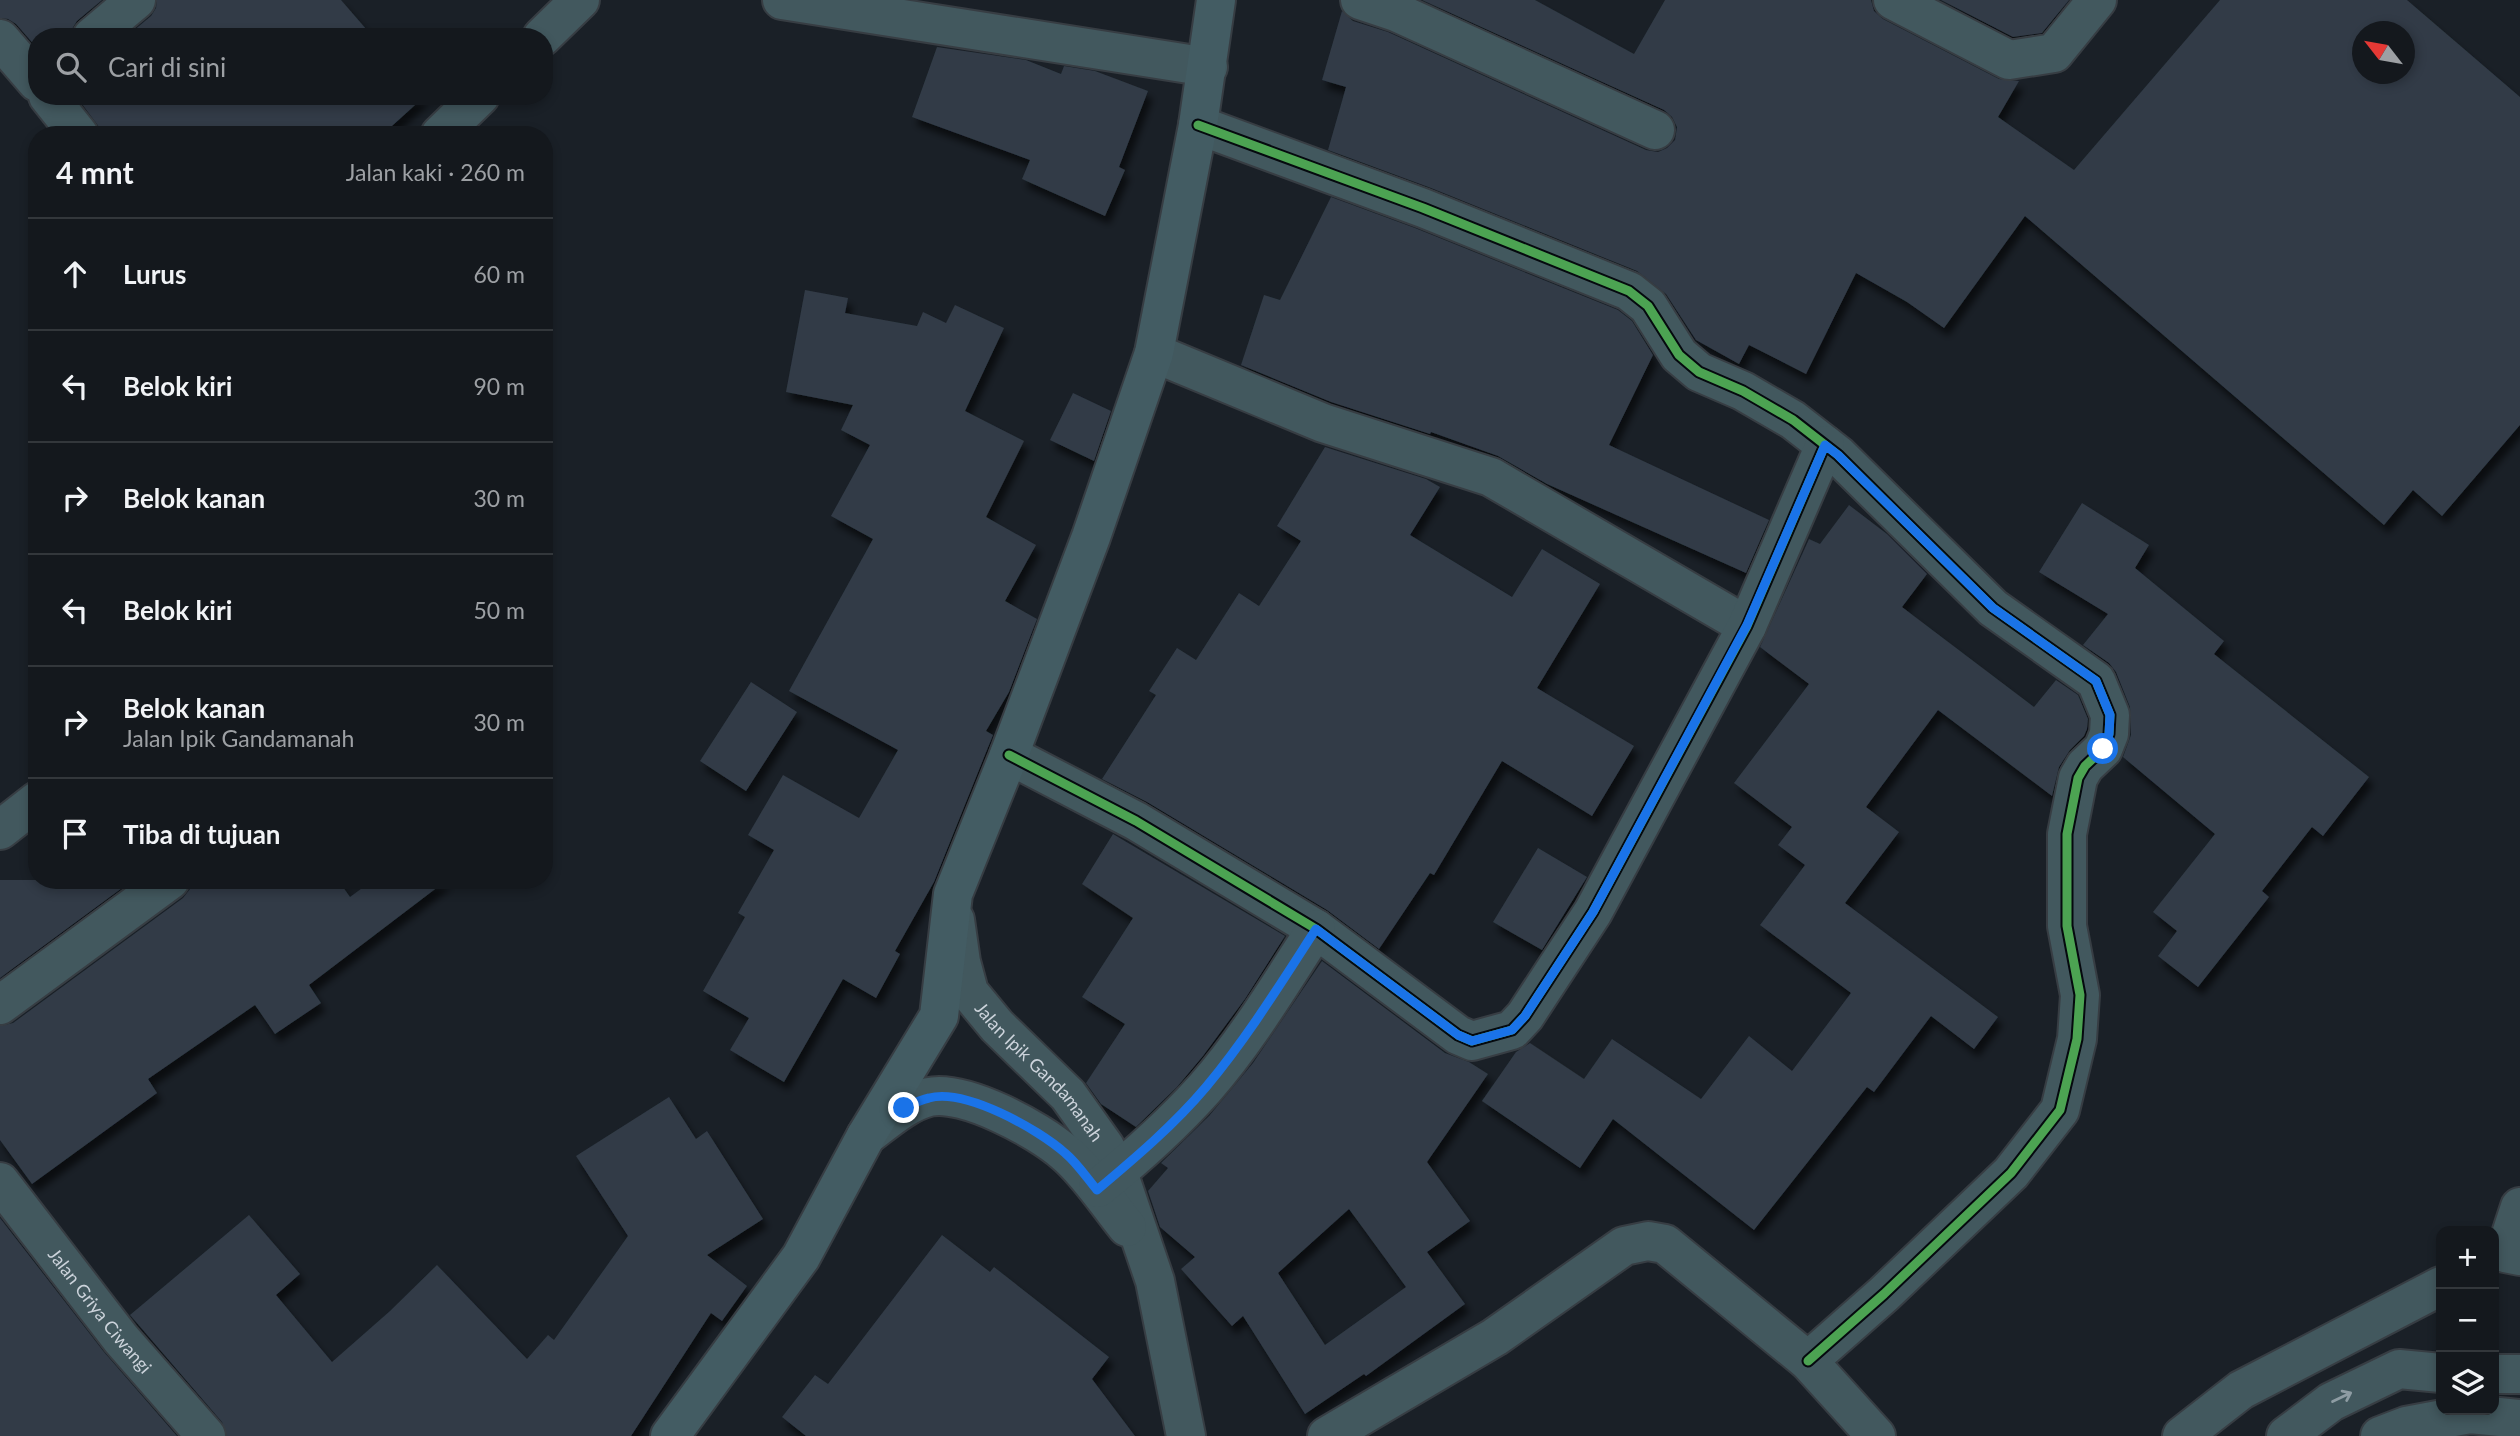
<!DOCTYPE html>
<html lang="id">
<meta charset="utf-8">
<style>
:root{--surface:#14181d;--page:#21252a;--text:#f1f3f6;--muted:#9da0a4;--line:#33373b}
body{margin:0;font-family:Lato,sans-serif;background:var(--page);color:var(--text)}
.controls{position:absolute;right:21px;bottom:21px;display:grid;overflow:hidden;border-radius:14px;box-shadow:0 4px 10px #0003}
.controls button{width:63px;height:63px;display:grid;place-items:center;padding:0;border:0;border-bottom:2px solid var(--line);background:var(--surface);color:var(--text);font:35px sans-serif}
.compass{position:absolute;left:2352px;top:21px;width:63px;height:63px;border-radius:50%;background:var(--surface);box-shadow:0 4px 10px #0003;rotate:301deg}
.stop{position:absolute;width:21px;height:21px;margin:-16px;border:5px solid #1a73e8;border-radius:50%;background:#fff}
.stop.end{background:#1a73e8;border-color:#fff;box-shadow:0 2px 7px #0008}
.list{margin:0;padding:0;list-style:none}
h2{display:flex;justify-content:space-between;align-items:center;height:91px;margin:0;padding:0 28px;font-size:30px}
h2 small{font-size:23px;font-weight:400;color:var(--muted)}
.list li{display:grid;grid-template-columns:46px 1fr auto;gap:21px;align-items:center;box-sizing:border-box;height:112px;padding:0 28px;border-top:2px solid var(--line)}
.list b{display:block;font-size:26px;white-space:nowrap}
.list p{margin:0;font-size:23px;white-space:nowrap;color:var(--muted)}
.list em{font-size:23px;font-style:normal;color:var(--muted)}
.icon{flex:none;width:38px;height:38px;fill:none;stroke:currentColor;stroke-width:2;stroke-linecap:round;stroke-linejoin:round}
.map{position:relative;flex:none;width:2520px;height:1436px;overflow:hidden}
.search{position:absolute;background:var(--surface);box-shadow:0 4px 10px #0003;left:28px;top:28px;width:525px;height:77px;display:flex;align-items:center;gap:18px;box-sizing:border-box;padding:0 24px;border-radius:28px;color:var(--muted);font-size:26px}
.panel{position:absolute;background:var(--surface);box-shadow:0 4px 10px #0003;left:28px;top:126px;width:525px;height:763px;border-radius:28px}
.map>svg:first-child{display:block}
.building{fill:#313b46;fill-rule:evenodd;filter:url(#shadow)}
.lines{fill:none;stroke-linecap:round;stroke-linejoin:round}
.minor-casing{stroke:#373d43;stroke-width:42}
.major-casing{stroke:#373d43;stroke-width:42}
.minor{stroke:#42585e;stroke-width:38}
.major{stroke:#435c63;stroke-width:38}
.cycleway-casing{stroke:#05090e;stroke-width:13}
.cycleway{stroke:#4ca352;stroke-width:9}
.oneway{stroke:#8e9ca3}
.route{stroke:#1a73e8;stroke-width:9}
.labels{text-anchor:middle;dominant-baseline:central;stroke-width:7;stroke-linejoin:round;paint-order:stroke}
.street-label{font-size:18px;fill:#ccd3db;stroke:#05090e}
</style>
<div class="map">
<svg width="2520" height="1436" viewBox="0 0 2520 1436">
<defs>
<filter id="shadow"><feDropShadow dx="4.5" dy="8" stdDeviation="3.5" flood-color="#0009"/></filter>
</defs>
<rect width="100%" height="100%" fill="#1a2027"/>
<path class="building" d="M0,0H102L77,21L72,29L71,37H37V48L16,24L8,19L0,18Z
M157,0H341L373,37H126L151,16L156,8Z
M1422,0H1535L1634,54L1665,0H1871L1874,11L1883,19L1999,79L2019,81L1998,117L2074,170L2220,0H2407L2520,97V425L2442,516L2413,490L2384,525L2025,216L1944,328L1907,302L1856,273L1806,374L1749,345L1739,364L1696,340L1666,294L1637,271L1431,188L1328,150L1346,87L1322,80L1342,11L1353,21L1388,32L1646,150L1658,152L1667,148L1675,140L1677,127L1672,117L1664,110ZM2362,32H2404V74H2362Z
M1941,0H2069L2042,33L2013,37Z
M937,47L1026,60L1061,74L1064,66L1095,71L1148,91L1119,167L1125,170L1105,216L1022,179L1030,160L912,117Z
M76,96H425L382,135H105Z
M1331,197L1415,228L1618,310L1632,321L1653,355L1609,445L1769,520L1746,573L1547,484L1498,456L1431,432L1430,434L1331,402L1241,365L1264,295L1280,300Z
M805,290L848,298L845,313L917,326L923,312L946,323L955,305L1004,328L965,411L1024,441L986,517L1036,545L1005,601L1037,619L1009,692L986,731L993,735L934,882L895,951L900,954L876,998L843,979L784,1082L730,1050L749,1018L703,991L745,917L738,913L774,850L748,835L783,775L859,818L898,750L789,691L873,539L831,516L870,445L841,430L853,405L786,392Z
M1073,393L1111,411L1094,461L1050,440Z
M1325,447L1426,479L1440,487L1410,535L1512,597L1542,549L1600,584L1537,688L1634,746L1592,816L1502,761L1434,875L1430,873L1379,949L1327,910L1147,802L1102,779L1156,695L1149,691L1177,648L1196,660L1239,593L1259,606L1301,541L1277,526Z
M2082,503L2149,545L2135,568L2224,641L2214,654L2369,777L2323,836L2312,827L2262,891L2269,897L2198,987L2158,956L2177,931L2153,912L2215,834L2123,757L2131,735L2130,707L2116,672L2109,663L2083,645L2108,614L2039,572Z
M1849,505L1887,534L1927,574L1902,607L2034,707L2056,680L2078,695L2088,719L2087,729L2084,736L2070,750L2059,767L2052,796L1938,710L1866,807L1899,832L1845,903L1998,1017L1974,1049L1931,1016L1874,1092L1867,1087L1754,1230L1613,1119L1580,1168L1482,1101L1516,1052L1530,1043L1584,1079L1612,1039L1701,1099L1749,1036L1792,1071L1851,993L1760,925L1805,865L1778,845L1792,827L1734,783L1809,684L1760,647L1809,539L1820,544Z
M751,682L797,712L746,791L700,761Z
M1113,834L1285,936L1245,999L1203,1056L1177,1087L1136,1127L1101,1104L1086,1083L1125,1024L1082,997L1133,918L1082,884Z
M1538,848L1587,877L1542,950L1493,922Z
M0,880H133L0,978Z
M191,880H338L350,897L373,880H447L309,985L321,1003L275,1034L255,1005L148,1079L157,1093L32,1184L0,1140V1026L13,1023L183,898L190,889Z
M1322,961L1445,1053L1469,1062L1488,1074L1427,1162L1470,1221L1427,1252L1465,1304L1366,1376L1364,1374L1305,1414L1243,1316L1232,1326L1181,1269L1195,1257L1160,1227L1148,1191L1168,1168L1161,1163L1209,1116L1253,1063ZM1349,1209L1406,1287L1325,1345L1278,1273Z
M669,1097L696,1139L707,1131L763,1219L707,1255L747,1286L722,1321L711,1313L631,1436H227L222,1422L130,1315L249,1215L300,1274L276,1295L332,1362L390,1311L437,1265L527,1359L548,1335L554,1340L628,1236L576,1156Z
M0,1218L104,1352L177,1436H0Z
M942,1235L990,1272L994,1267L1109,1357L1092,1379L1135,1436H806L782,1417L815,1375L828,1384Z"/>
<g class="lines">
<defs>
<g id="minor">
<path d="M782,0L1208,67"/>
<path d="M1360,0L1396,12L1655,130"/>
<path d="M1893,0L2009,60L2054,53L2097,0"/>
<path d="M92,37L136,0"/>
<path d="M542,37L580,0"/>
<path d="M0,39L37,82"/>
<path d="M48,96L79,135"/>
<path d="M1198,125L1423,208L1629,291L1648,306L1679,355L1699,372L1743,391L1793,420L1838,455L1993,608L2096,681L2110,715L2109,734L2103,749L2085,766L2078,778L2067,834V926L2080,995L2077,1039L2060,1110L2011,1173L1884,1294L1808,1361"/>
<path d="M440,135L480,96"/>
<path d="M1154,353L1323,423L1491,477L1747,626"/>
<path d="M1009,755L1136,821L1316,929L1458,1035L1472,1041L1512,1030L1525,1016L1593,912L1747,626L1825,445"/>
<path d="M0,830L37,801"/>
<path id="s1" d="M955,920L961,962L969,992L997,1026L1068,1095L1105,1147L1118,1172L1155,1281L1186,1436"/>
<path d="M0,1005L170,880"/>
<path d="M866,1136C885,1122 905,1103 929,1097C964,1089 1039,1130 1065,1153C1087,1171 1109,1205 1127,1227"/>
<path id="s2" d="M0,1182L121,1339L206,1436"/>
<path d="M1098,1188C1136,1157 1172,1125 1205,1088C1247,1040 1281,983 1316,929"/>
<path d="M2520,1207L2505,1253L2520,1256"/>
<path d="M2494,1374H2520"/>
<path d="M1327,1436L1495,1337L1624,1246L1648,1241L1665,1244L1808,1361L1876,1436"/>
<path d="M2182,1436L2241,1390L2441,1286"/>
<path d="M2286,1436L2331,1402L2399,1369L2441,1373"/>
<path d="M2380,1436L2406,1426L2470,1414L2520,1419"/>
</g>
<path id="major" d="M670,1436L801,1257L866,1136L939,1016L953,894L1009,755L1091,537L1154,353L1198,125L1216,0"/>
</defs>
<use href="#minor" class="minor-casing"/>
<use href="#major" class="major-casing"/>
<use href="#minor" class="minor"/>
<use href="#major" class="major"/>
<defs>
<path id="cycleway" d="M1198,125L1423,208L1629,291L1648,306L1679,355L1699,372L1743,391L1793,420L1838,455L1993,608L2096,681L2110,715L2109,734L2103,749L2085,766L2078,778L2067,834V926L2080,995L2077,1039L2060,1110L2011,1173L1884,1294L1808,1361
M1009,755L1136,821L1316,929L1458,1035L1472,1041L1512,1030L1525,1016L1593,912L1747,626L1825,445"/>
</defs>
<use href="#cycleway" class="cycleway-casing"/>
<use href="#cycleway" class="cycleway"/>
</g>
<defs><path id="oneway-shaft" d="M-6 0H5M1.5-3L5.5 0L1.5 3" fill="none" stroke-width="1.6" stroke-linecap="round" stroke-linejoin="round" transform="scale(1.75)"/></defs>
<use class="oneway" href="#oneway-shaft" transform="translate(2342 1397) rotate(-26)"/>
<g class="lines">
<path class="route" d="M904,1108C912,1104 920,1100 929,1098C965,1088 1038,1129 1065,1153C1077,1163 1087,1178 1097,1190C1135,1158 1174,1125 1206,1087C1247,1038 1281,983 1316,929L1458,1035L1472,1041L1512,1030L1525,1016L1593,912L1747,625L1825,445L1838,455L1993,608L2096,681L2110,715L2109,734L2103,749"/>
</g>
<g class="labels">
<g class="street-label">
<text stroke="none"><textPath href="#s1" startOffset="180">Jalan Ipik Gandamanah</textPath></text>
<text stroke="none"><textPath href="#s2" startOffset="163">Jalan Griya Ciwangi</textPath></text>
</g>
</g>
</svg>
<div class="controls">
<button>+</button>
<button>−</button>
<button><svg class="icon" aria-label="layers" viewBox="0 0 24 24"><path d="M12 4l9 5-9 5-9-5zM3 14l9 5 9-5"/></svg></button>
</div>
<svg class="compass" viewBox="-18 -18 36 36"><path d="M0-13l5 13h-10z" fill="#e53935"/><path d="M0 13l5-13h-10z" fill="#9da0a4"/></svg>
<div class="stop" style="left:2103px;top:749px"></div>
<div class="stop end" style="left:904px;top:1108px"></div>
<div class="search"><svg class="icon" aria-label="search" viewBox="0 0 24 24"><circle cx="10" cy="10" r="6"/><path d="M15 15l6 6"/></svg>Cari di sini</div>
<section class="panel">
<h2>4 mnt<small>Jalan kaki · 260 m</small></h2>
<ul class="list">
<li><svg class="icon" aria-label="ahead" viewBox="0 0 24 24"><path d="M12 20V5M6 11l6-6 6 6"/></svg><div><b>Lurus</b></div><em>60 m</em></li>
<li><svg class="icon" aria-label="left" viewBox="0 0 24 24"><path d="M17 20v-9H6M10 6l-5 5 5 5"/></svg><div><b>Belok kiri</b></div><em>90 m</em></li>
<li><svg class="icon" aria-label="right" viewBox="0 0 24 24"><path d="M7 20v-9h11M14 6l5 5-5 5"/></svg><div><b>Belok kanan</b></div><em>30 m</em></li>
<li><svg class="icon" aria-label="left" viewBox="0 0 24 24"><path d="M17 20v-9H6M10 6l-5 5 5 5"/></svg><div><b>Belok kiri</b></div><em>50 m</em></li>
<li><svg class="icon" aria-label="right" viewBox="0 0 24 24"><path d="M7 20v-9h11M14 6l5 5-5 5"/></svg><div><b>Belok kanan</b><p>Jalan Ipik Gandamanah</p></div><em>30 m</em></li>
<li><svg class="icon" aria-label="arrive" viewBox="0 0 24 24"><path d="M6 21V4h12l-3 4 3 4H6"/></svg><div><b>Tiba di tujuan</b></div></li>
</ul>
</section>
</div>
